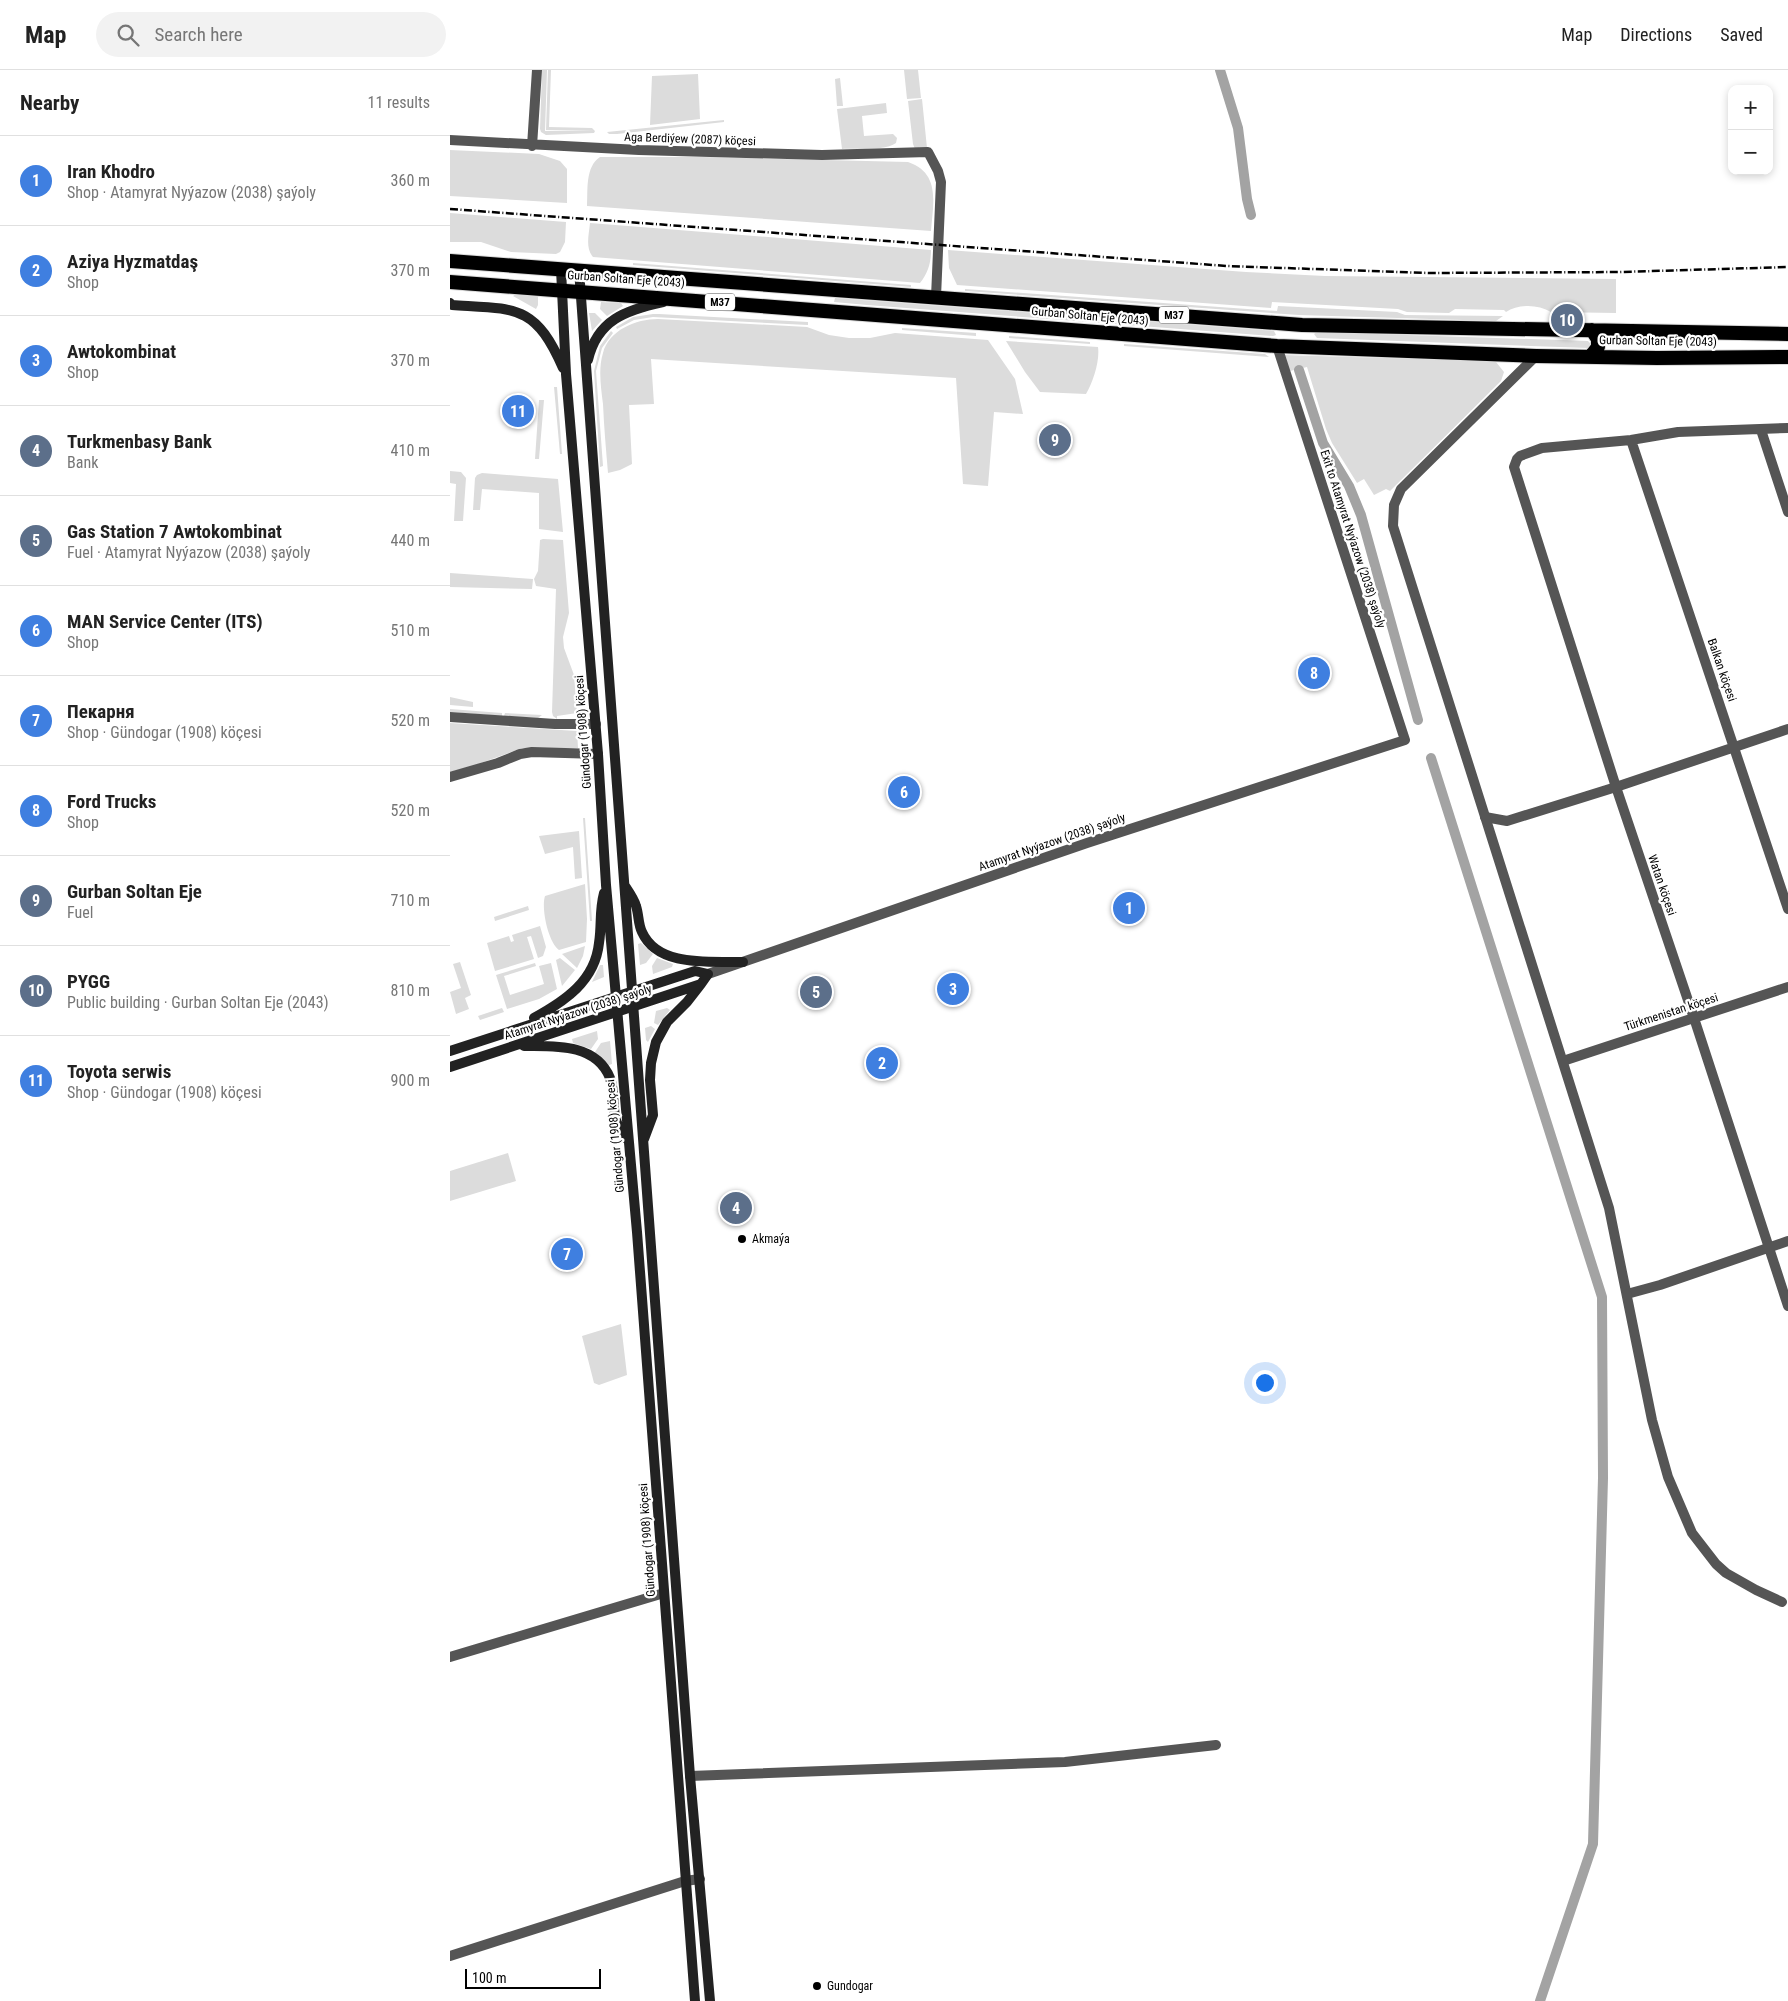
<!DOCTYPE html>
<meta charset="utf-8">
<style>
:root{--surface:#fff;--page:#f2f2f2;--text:#222;--muted:#767676;--line:#e0e0e0;--accent:#000}
body{margin:0;font-family:"Roboto Condensed",sans-serif;background:var(--page);color:var(--text)}
.controls{position:absolute;right:15px;top:15px;display:grid;overflow:hidden;border-radius:10px;box-shadow:0 2px 8px #0003}
.controls button{width:45px;height:45px;display:grid;place-items:center;padding:0;border:0;border-bottom:1px solid var(--line);background:var(--surface);color:var(--text);font:25px sans-serif}
.scale{position:absolute;left:15px;bottom:12px;width:136px;box-sizing:border-box;padding-left:5px;border:2px solid #000;border-top:0;font-size:14px;line-height:18px;white-space:nowrap;color:#000;-webkit-text-stroke:4px #fff;paint-order:stroke}
.you{position:absolute;left:814px;top:1312px;width:18px;height:18px;margin:-12px;border:4px solid #fff;border-radius:50%;background:#1a73e8;box-shadow:0 0 0 8px #1a73e833}
.badge{display:grid;place-items:center;width:32px;height:32px;border-radius:50%;background:var(--accent);color:#fff;font-size:16px;font-weight:700}
.pin{position:absolute;translate:-50% -50%;border:2px solid #fff;box-shadow:0 1px 5px #0006}
.list{margin:0;padding:0;list-style:none}
h2{display:flex;justify-content:space-between;align-items:center;height:65px;margin:0;padding:0 20px;font-size:21px}
h2 small{font-size:16px;font-weight:400;color:var(--muted)}
.list li{display:grid;grid-template-columns:32px 1fr auto;gap:15px;align-items:center;box-sizing:border-box;height:90px;padding:0 20px;border-top:1px solid var(--line)}
.list b{display:block;font-size:19px;white-space:nowrap}
.list p{margin:0;font-size:16px;white-space:nowrap;color:var(--muted)}
.list em{font-size:16px;font-style:normal;color:var(--muted)}
.icon{flex:none;width:28px;height:28px;fill:none;stroke:currentColor;stroke-width:2;stroke-linecap:round;stroke-linejoin:round}
.map{position:relative;flex:none;width:1338px;height:1931px;overflow:hidden}
header{display:flex;align-items:center;gap:30px;box-sizing:border-box;height:70px;padding:0 25px;background:var(--surface);border-bottom:1px solid var(--line)}
header strong{font-size:24px}
nav{display:flex;gap:28px;margin-inline-start:auto;font-size:18px}
.search{width:350px;height:45px;background:var(--page);display:flex;align-items:center;gap:12px;box-sizing:border-box;padding:0 18px;border-radius:28px;color:var(--muted);font-size:19px}
main{display:flex}
aside{flex:1;background:var(--surface)}
.map>svg:first-child{display:block}
.green{fill:#dcdcdc}
.lines{fill:none;stroke-linecap:round;stroke-linejoin:round}
.canal{stroke:#a3a3a3;stroke-width:10}
.trunk-casing{stroke:#dbdbdb;stroke-width:16}
.minor{stroke:#555;stroke-width:10}
.tertiary{stroke:#555;stroke-width:10}
.secondary{stroke:#222;stroke-width:10}
.trunk{stroke:#000;stroke-width:14}
.rail{stroke:#000;stroke-width:2.5;stroke-dasharray:8 2.5 1 2.5;stroke-linecap:butt}
.poi-dot{fill:#000;stroke:#fff;stroke-width:2}
.labels{text-anchor:middle;dominant-baseline:central;stroke-width:4.5;stroke-linejoin:round;paint-order:stroke}
.shield{fill:#fff;stroke:#4c4c4c;stroke-width:1}
.shield-label{font-size:11px;font-weight:bold;fill:#000}
.street-label{font-size:12px;fill:#000;stroke:#fff}
.poi-label{font-size:12px;fill:#000;stroke:#fff;text-anchor:start}
</style>
<header>
<strong>Map</strong>
<div class="search"><svg class="icon" aria-label="search" viewBox="0 0 24 24"><circle cx="10" cy="10" r="6"/><path d="M15 15l6 6"/></svg>Search here</div>
<nav><a>Map</a><a>Directions</a><a>Saved</a></nav>
</header>
<main>
<aside>
<h2>Nearby<small>11 results</small></h2>
<ul class="list">
<li><span class="badge" style="background:#3f7fe0">1</span><div><b>Iran Khodro</b><p>Shop · Atamyrat Nyýazow (2038) şaýoly</p></div><em>360 m</em></li>
<li><span class="badge" style="background:#3f7fe0">2</span><div><b>Aziya Hyzmatdaş</b><p>Shop</p></div><em>370 m</em></li>
<li><span class="badge" style="background:#3f7fe0">3</span><div><b>Awtokombinat</b><p>Shop</p></div><em>370 m</em></li>
<li><span class="badge" style="background:#5c6f8a">4</span><div><b>Turkmenbasy Bank</b><p>Bank</p></div><em>410 m</em></li>
<li><span class="badge" style="background:#5c6f8a">5</span><div><b>Gas Station 7 Awtokombinat</b><p>Fuel · Atamyrat Nyýazow (2038) şaýoly</p></div><em>440 m</em></li>
<li><span class="badge" style="background:#3f7fe0">6</span><div><b>MAN Service Center (ITS)</b><p>Shop</p></div><em>510 m</em></li>
<li><span class="badge" style="background:#3f7fe0">7</span><div><b>Пекарня</b><p>Shop · Gündogar (1908) köçesi</p></div><em>520 m</em></li>
<li><span class="badge" style="background:#3f7fe0">8</span><div><b>Ford Trucks</b><p>Shop</p></div><em>520 m</em></li>
<li><span class="badge" style="background:#5c6f8a">9</span><div><b>Gurban Soltan Eje</b><p>Fuel</p></div><em>710 m</em></li>
<li><span class="badge" style="background:#5c6f8a">10</span><div><b>PYGG</b><p>Public building · Gurban Soltan Eje (2043)</p></div><em>810 m</em></li>
<li><span class="badge" style="background:#3f7fe0">11</span><div><b>Toyota serwis</b><p>Shop · Gündogar (1908) köçesi</p></div><em>900 m</em></li>
</ul>
</aside>
<div class="map">
<svg width="1338" height="1931" viewBox="0 0 1338 1931">
<rect width="100%" height="100%" fill="#fff"/>
<path class="green" d="M92,0H97L95,61H145L144,63L96,65L91,62L90,59Z
M98,0H101L99,57L142,58L145,61L96,60Z
M454,0H468L471,28L457,29Z
M248,4L250,49L200,55L202,6Z
M390,8L393,36H387L385,9Z
M472,29L477,78L465,79L463,74L458,31Z
M436,33L437,43L412,46L414,66L443,64L447,68L446,73C435,81 406,78 392,79L387,39Z
M274,50V52L167,64H159L157,62Z
M0,80L89,84L110,91L117,99V133L0,126Z
M150,87H253L458,92C491,103 483,134 481,161L137,136C138,120 135,97 150,87Z
M0,143L116,152L115,172L110,182L106,184L61,182L31,172H0Z
M140,153L481,180C481,193 478,203 470,213L143,187C135,178 139,164 140,153Z
M498,180L796,202L875,206L1166,209V243L1101,242C1088,234 1068,234 1056,242L1054,240L1005,239L999,243L957,242L948,239L822,232L821,238L507,215L499,198Z
M183,193L461,215V217L183,195Z
M515,219L827,241L828,236L947,242L955,245L1053,246L1046,251L849,245L515,221Z
M66,224L88,226V235L86,239L63,226Z
M385,228L824,261L826,265L823,266L417,235L384,232Z
M151,232L171,233L173,236L157,246L150,239Z
M139,243H145L152,250L142,261Z
M203,244H209L358,252V255L203,247L184,250L167,259L166,257L183,247Z
M208,249L357,257L379,265L399,268H420L445,263L538,270L565,309L573,344L544,342L538,416L513,414L506,308L201,289L204,334L179,335L182,394L170,400L158,403C156,380 154,357 153,334C151,318 148,299 153,283C159,260 186,249 208,249Z
M452,258L526,263V266L452,260Z
M161,261L163,263L152,278L146,301L153,396L150,397L144,301L150,276Z
M867,262L1138,271L1141,274L1138,278L867,268L864,264Z
M559,266L640,272V274L559,268Z
M556,271L648,277C650,291 643,312 636,324L590,322L575,302Z
M674,274L815,284L819,287L674,276Z
M833,285L1038,291L1046,292L1054,302L1051,311L940,421L936,419L924,425L914,409L907,413L882,373L876,359L857,297L840,301Z
M104,317H107L112,384H110Z
M89,330H94L89,389H85Z
M0,401L11,402L16,408L13,451H4L6,414L0,413Z
M32,403L108,409L113,462L89,459V423L32,419L30,440H23L25,408L27,405Z
M93,469L113,470L119,543L113,567L114,578L124,605L127,643L107,646V649L103,646L102,642L106,519L86,516L84,509L88,501L90,470Z
M0,503L83,509L82,519L0,517Z
M0,627L23,632V637L0,635Z
M0,639L52,643V646L0,642Z
M55,643L92,645L88,648L54,646Z
M0,653L127,661L128,678H72L20,697L0,702Z
M133,748H135L142,851H140Z
M129,761L132,808L125,809L123,777L95,784L89,766Z
M135,814L137,849L136,872L109,880C98,872 91,838 95,826Z
M78,836L79,840L45,851L44,847Z
M90,856L96,877L93,886L88,888L81,866L77,867L84,889L45,901L37,873L59,866L61,872L64,871L62,865Z
M191,873L203,884L196,893L190,895L188,874Z
M135,876L133,886L127,898L112,884Z
M110,888L125,900L112,916L106,890Z
M207,888L223,894L222,897L203,904L202,896Z
M10,892L21,925L15,928L19,939L6,944L0,922L11,918L3,894Z
M85,893L86,896L54,906L60,925L94,914L89,896L101,893L107,919L89,929L57,939L46,905Z
M150,895H153L154,907L142,912Z
M52,938L54,942L30,950L28,946Z
M217,938L220,940L208,955L204,953L206,941Z
M201,956L205,959L198,972L196,970L195,958Z
M147,961L148,969L141,979L123,973L122,969Z
M160,971L162,994L159,995L145,982L151,973Z
M58,1083L66,1111L0,1131V1101Z
M171,1254L177,1305L149,1315L144,1313L132,1266Z"/>
<g class="lines">
<path class="canal" d="M770,0L788,58L797,129L801,145
M849,300L873,373L899,416L911,445L968,650
M981,688L1152,1227L1153,1408L1143,1774L1090,1931"/>
<defs>
<path id="trunk" d="M0,191L852,255L1338,264
M0,212L827,276L1086,286L1207,288L1338,287
M1141,286L1148,277V269L1142,260"/>
</defs>
<use href="#trunk" class="trunk-casing"/>
<path class="minor" d="M0,70L189,80L372,85L478,82L488,101L491,112L486,227
M82,76L87,0
M1338,358L1228,362L1181,370L1092,378L1070,386L1067,389L1064,397L1166,717L1244,948L1338,1236
M1311,360L1338,442
M1181,370L1338,839
M0,647L105,654H146
M0,707L48,693L70,684L82,682L148,684
M1035,747L1057,751L1166,717L1338,659
M1113,991L1338,917
M1177,1224L1210,1215L1338,1171
M0,1587L214,1523
M240,1706L615,1692L766,1675
M0,1886L235,1811L250,1809"/>
<path class="tertiary" d="M1086,286L951,419L944,435L943,456L1159,1138L1202,1350L1218,1407L1242,1463L1266,1494L1276,1503L1306,1520L1332,1532
M258,904L637,773L955,670L827,276"/>
<path class="secondary" d="M111,199L116,304L148,684L156,815L187,1162L245,1931
M129,200L240,1706L260,1931
M0,233L2,235C66,239 85,234 113,298
M138,290C147,250 176,240 213,232
M175,816C179,822 184,829 186,836C189,845 188,854 192,862C208,898 261,891 293,892
M84,948C115,931 145,911 149,873C152,854 149,842 154,823
M74,976C104,976 146,973 160,1008C165,1021 162,1037 166,1050C168,1056 172,1062 174,1068
M0,981L245,901L258,904L251,914L0,997
M194,1069L203,1045L200,1010L201,993L206,972L217,952L237,932L251,914"/>
<use href="#trunk" class="trunk"/>
<path class="rail" d="M0,139L777,196L978,203L1170,202L1338,197"/>
</g>
<g class="poi-dot">
<circle cx="292" cy="1169" r="5"/>
<circle cx="367" cy="1916" r="5"/>
</g>
<g class="labels">
<g class="shield">
<rect x="255" y="223.5" width="30" height="17" rx="4"/>
<rect x="709" y="236.5" width="30" height="17" rx="4"/>
</g>
<g class="shield-label">
<text x="270" y="232">M37</text>
<text x="724" y="245">M37</text>
</g>
<g class="street-label">
<text transform="translate(240 69) rotate(2)">Aga Berdiýew (2087) köçesi</text>
<text transform="translate(176 209) rotate(4)">Gurban Soltan Eje (2043)</text>
<text transform="translate(640 246) rotate(5)">Gurban Soltan Eje (2043)</text>
<text transform="translate(1208 271) rotate(1)">Gurban Soltan Eje (2043)</text>
<text transform="translate(903 469) rotate(72)">Exit to Atamyrat Nyýazow (2038) şaýoly</text>
<text transform="translate(1272 600) rotate(71)">Balkan köçesi</text>
<text transform="translate(133 662) rotate(-94)">Gündogar (1908) köçesi</text>
<text transform="translate(602 772) rotate(-19)">Atamyrat Nyýazow (2038) şaýoly</text>
<text transform="translate(1212 815) rotate(71)">Watan köçesi</text>
<text transform="translate(128 942) rotate(-18)">Atamyrat Nyýazow (2038) şaýoly</text>
<text transform="translate(1221 942) rotate(-18)">Türkmenistan köçesi</text>
<text transform="translate(165 1066) rotate(-95)">Gündogar (1908) köçesi</text>
<text transform="translate(197 1470) rotate(-94)">Gündogar (1908) köçesi</text>
</g>
<g class="poi-label">
<text x="302" y="1169">Аkmaýa</text>
<text x="377" y="1916">Gundogar</text>
</g>
</g>
</svg>
<div class="controls">
<button>+</button>
<button>−</button>
</div>
<div class="scale">100 m</div>
<div class="you"></div>
<div class="pin badge" style="left:679px;top:838px;background:#3f7fe0">1</div>
<div class="pin badge" style="left:432px;top:993px;background:#3f7fe0">2</div>
<div class="pin badge" style="left:503px;top:919px;background:#3f7fe0">3</div>
<div class="pin badge" style="left:286px;top:1138px;background:#5c6f8a">4</div>
<div class="pin badge" style="left:366px;top:922px;background:#5c6f8a">5</div>
<div class="pin badge" style="left:454px;top:722px;background:#3f7fe0">6</div>
<div class="pin badge" style="left:117px;top:1184px;background:#3f7fe0">7</div>
<div class="pin badge" style="left:864px;top:603px;background:#3f7fe0">8</div>
<div class="pin badge" style="left:605px;top:370px;background:#5c6f8a">9</div>
<div class="pin badge" style="left:1117px;top:250px;background:#5c6f8a">10</div>
<div class="pin badge" style="left:68px;top:341px;background:#3f7fe0">11</div>
</div>
</main>
